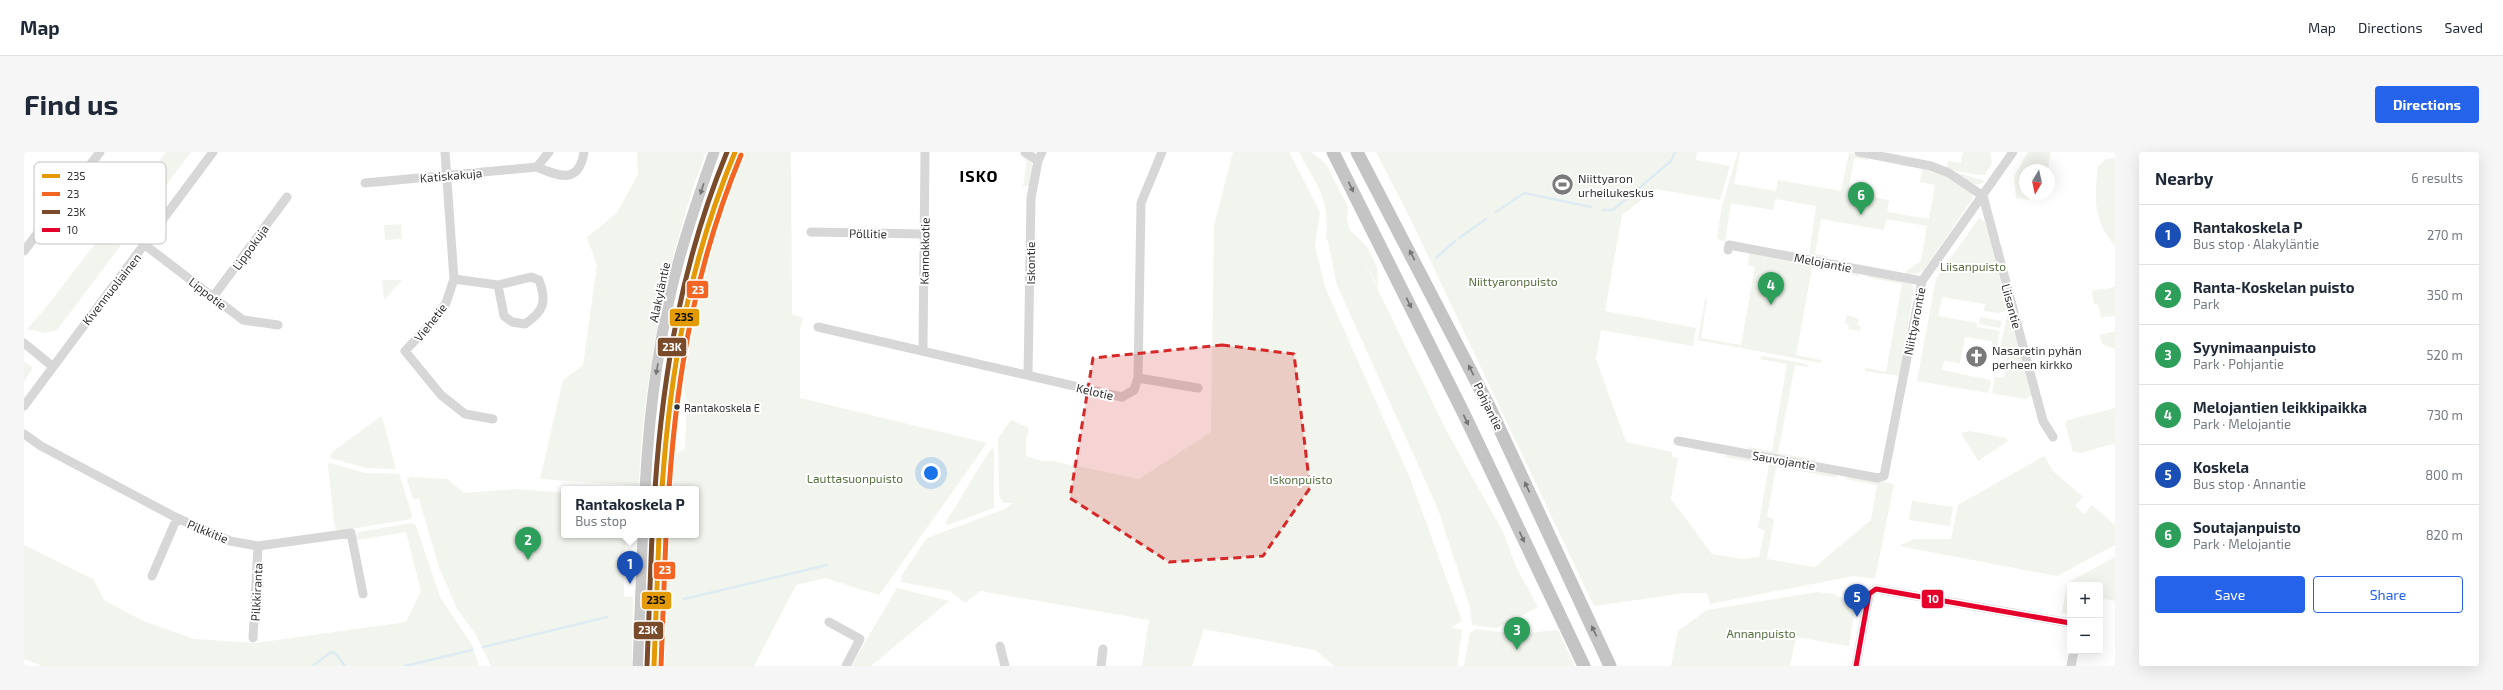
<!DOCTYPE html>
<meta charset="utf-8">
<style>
:root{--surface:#fff;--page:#f6f6f7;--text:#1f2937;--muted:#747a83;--line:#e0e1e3;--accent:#2563eb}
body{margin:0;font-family:"Exo 2",sans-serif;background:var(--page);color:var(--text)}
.controls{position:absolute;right:12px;bottom:12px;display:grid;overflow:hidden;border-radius:4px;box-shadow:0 4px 16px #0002}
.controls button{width:36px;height:36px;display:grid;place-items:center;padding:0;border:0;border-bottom:1px solid var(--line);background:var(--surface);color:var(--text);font:20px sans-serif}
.compass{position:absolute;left:1995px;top:12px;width:36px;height:36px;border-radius:50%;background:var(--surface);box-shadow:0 4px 16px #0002;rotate:189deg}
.you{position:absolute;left:907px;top:321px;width:14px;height:14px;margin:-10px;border:3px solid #fff;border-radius:50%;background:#1a73e8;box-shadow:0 0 0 6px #1a73e833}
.badge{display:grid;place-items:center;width:26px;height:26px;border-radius:50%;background:var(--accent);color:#fff;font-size:13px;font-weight:700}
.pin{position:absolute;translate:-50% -33px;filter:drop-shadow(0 1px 2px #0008)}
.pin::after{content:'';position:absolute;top:21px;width:14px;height:12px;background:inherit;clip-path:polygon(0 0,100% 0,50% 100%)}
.popup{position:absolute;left:537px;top:334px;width:138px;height:52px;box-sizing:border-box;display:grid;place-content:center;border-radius:4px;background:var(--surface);filter:drop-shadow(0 1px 3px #0005);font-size:13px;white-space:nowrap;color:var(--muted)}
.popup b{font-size:15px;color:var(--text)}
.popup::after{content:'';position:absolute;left:50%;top:100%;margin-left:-8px;border:8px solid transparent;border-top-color:var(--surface)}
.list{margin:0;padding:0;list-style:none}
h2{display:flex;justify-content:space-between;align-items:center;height:52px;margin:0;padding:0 16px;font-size:17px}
h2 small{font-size:13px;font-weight:400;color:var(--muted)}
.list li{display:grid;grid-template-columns:26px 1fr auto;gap:12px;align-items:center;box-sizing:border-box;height:60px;padding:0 16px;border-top:1px solid var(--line)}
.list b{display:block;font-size:15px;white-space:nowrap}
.list p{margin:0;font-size:13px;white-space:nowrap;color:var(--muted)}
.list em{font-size:13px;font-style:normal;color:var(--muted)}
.actions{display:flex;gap:8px;padding:12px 16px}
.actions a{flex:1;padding:9px 0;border:1px solid var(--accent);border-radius:4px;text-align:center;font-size:14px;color:var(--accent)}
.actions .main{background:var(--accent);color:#fff}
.map{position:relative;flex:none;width:2091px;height:514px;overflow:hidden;border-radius:4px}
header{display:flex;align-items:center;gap:24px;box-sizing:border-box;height:56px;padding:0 20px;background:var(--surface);border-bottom:1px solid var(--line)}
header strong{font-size:19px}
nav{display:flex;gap:22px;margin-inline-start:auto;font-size:14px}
.intro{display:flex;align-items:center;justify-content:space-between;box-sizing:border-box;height:96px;padding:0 24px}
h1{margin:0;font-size:28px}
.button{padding:10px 18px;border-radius:4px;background:var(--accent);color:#fff;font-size:14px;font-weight:700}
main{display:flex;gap:24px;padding:0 24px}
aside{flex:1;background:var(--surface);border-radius:4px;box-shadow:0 4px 16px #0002}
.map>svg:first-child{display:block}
.green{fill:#f1f5ed}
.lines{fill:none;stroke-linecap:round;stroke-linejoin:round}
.stream{stroke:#ddebf3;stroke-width:2.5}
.minor{stroke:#d7d7d7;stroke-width:9}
.major{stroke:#cacaca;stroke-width:11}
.highway{stroke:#c4c4c4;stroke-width:13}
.bus-1-casing{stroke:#fff;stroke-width:8}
.bus-2-casing{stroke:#fff;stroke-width:8}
.bus-3-casing{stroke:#fff;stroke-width:8}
.bus-4-casing{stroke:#fff;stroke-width:8}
.bus-1{stroke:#e39a05;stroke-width:5}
.bus-2{stroke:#f26522;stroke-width:5}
.bus-3{stroke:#7a4b2a;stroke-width:5}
.bus-4{stroke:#e4002b;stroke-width:5}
.oneway{fill:#747474}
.oneway2{fill:#777}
.marked{fill:#d62828;fill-opacity:0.2;stroke:#d62828;stroke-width:3;stroke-dasharray:8 5;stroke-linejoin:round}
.bus-dot{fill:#333;stroke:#fff;stroke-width:1.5}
.labels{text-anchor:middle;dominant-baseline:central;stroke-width:4;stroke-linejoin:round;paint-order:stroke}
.bus-label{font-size:11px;fill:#333;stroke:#fff;text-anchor:start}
.street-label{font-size:12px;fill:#333;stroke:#fff}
.poi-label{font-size:12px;fill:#333;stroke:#fff;text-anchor:start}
.park-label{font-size:12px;fill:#56703f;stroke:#fff}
.district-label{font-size:16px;font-weight:bold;letter-spacing:1px;fill:#000;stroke:#fff}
.key{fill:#fff;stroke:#c2c2c2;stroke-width:1}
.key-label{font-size:11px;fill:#333}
.line-badge{stroke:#fff;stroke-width:1.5}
.badge-label{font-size:11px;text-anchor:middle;font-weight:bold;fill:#fff}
.pale-badge-label{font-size:11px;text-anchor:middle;font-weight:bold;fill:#111}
</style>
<header>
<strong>Map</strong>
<nav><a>Map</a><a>Directions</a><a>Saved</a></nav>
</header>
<div class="intro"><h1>Find us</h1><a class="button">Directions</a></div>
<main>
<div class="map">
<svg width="2091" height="514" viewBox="0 0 2091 514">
<rect width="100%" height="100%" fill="#fff"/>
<path class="green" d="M142,0H167L33,178L21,181L3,177L20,158Z
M613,0H682C644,100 619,227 615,334L516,327L539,228L559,213L573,113L563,85L593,61L614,22Z
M720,0H767L768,162L779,166L776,177V246L963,291L855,443L801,426L772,433L730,514H638L644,383H672V337H647L649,303L661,297L663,249L657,227L666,173L681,105L704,37Z
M992,0L1004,7L1009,14L1006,34H999L1003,9Z
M1209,0H1265L1296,60L1291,94L1301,135L1385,324L1438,469L1427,475L1438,478L1433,514H1310L1291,498L1180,477L1168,514H1118L1125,468L956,439L941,451L926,439L877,430L878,423L903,386L981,357L989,351H980L975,344L974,287L987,268L1005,276L1002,287V304L1018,309H1029L1115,327L1187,280L1190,74Z
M1275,0H1287L1302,12L1324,55L1323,67L1325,77L1343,95L1353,115L1354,136L1336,101L1422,278L1479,380L1493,417L1514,455L1473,476L1448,473L1446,455L1414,357L1313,133C1310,124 1306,91 1302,86C1306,46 1293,34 1275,0Z
M1352,0H1673L1672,8L1706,14L1696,48L1632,37L1598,63L1581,159L1672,176L1669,194L1577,178L1572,207L1602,290L1648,300V305L1654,306L1647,347L1688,402L1718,407L1735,405L1741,378L1734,376L1745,313L1700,305L1703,303L1813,322V326L1752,315L1743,365L1750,367L1743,407L1791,415L1847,368L1853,333L1821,327L1824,324L1870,332L1851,427L1829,424L1686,452L1683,441H1661L1570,454L1388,70Z
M1714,0H1716L1710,32L1752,39L1754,28L1817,39L1825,1L1845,5L1844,8L1830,6L1824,41L1865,48L1863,60L1905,67L1911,33L1896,30L1899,16L1918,21L1947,40L1949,46L1900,118L1892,122H1881L1883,118L1897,109L1903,74L1862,67L1860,78L1797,67L1791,102L1804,104L1803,108L1785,104L1792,54L1751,47L1749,58L1707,51L1701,89L1695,88L1693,85L1698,54Z
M1939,0H1966L1968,11L1961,23C1956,24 1926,18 1923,16L1924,9L1937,11Z
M2004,0H2026L2024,18H2001V42H2005V48L1992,46L1990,24Z
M2091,6V94C2069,68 2070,46 2074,14L2082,7Z
M1938,22L1961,29C1952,38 1942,28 1933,23Z
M1955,66L1961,70L1984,158L1974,161L1960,159L1961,152L1918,145L1914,164L1953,171V175L1976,179L1973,194L1968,193V189L1941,185L1936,211L1920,209L1918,218L1967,228L1964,241L1893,229L1912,127Z
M377,72L378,87L361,88L360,73Z
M1728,101L1835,122V124L1788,116L1772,203L1797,208V211L1674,188L1681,147H1683L1677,186L1717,193L1731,115L1724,113L1725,102Z
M1847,123L1884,129L1890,135L1876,224L1841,219L1842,216L1862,220L1878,132L1842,125Z
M358,128H378L360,148Z
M2091,135V164L2077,165L2074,152H2070L2068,139Z
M1823,163L1835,167L1833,173L1837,174L1836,179L1824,177L1825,172L1821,171Z
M1956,165L1978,169L1976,176L1955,172Z
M1983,165H1986L2008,243L2001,247L1968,241L1971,225L1980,226L1985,197L1976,195Z
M2091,179V197L2078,192L2076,183Z
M1738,204L1783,212L1784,215L1771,213L1754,301L1793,308L1789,311L1725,299L1724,295L1748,299L1763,212L1736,207Z
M0,209L9,216L0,229Z
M2091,256V291L2057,301L2049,300L2041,271L2044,268Z
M356,265H358L372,317L342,316L307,306V301Z
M1945,279L1982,286L1984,289L1954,309L1937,281Z
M968,296L970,298V356L924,373L921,371C938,346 951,320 968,296Z
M2020,304L2030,320L2059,345L2051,354L2060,362L2068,353L2091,373V393L2033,424L1875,394L1890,387H1927L1934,353Z
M306,311L341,321L375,322L388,363L387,367L315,379L311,377L304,313Z
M386,325L423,327L440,341L492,337L540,341V383H606L601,392L600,444L609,445L608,514H467L452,483L432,455L415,415L395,347H389L383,328Z
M1888,349L1929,355L1926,374L1885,368Z
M388,371L392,374L416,445L448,493L455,514H18L0,507V393L69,427L80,448L119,469L170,487L232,491L382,470L397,439L382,380L334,388L332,385L334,380Z
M2091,405V449L2076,446V433H2046V462L2038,461L2043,431Z
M873,436L925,449L847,514H827Z
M1794,440L1809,442L1831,452L1825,494L1772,485L1766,514H1647L1654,479L1683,458Z
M1452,477L1492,482L1534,478L1551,514H1440L1446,481Z"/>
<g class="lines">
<path class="stream" d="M1578,58H1589L1647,9L1651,0
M1472,60L1500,41L1567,55
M1435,86L1462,67
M1412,106L1431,89
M660,447L803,413
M459,495L583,465
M289,514L307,500L312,502L321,514
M381,514L448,498"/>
<path class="minor" d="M421,0L430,127L422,151L412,166L381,199L417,243L441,262L469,267
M1001,0L1014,9
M1835,0L1907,14L1925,21L1959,44L2019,269L2029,285
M513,15L525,0
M341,31L513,15C536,25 555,32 560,0
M787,80L900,82
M121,93L219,168L254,173
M1704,98L1705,93L1898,129
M0,99L76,0
M430,127L474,133L480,164L488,170L501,172C520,159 523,150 515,128L507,125L474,133
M189,145L263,45
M794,175L1098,245L1110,238L1114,226L1117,51L1138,0
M0,191L28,214
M899,198L901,0
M1004,223L1007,46L1014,9L1018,0
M1114,226L1174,236
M0,254L189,0
M0,282L17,294L153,366L206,389L234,394L327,381L339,442
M1654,289L1854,326L1860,324L1898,129L1989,0
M128,424L153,366
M805,470L836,487L822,514
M229,486L234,394
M976,494L981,514
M1077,514L1079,497
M1832,514L1845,442L1852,437L2046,471
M2047,514L2050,499"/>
<path class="major" d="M621,337C625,259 635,179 656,104C666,69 678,34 690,0
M638,337C644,222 663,106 711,0
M614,514L619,383
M630,514L635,383"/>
<path class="highway" d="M1309,0L1441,264L1560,514
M1333,0L1465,254L1586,514"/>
<defs>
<path id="bus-1" d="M638,337C646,218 665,111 711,0
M630,514L635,383"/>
<path id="bus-2" d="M645,337C653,219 672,112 717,3
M637,514L642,383"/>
<path id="bus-3" d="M631,337C639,220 658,109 703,0
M623,514L628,383"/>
<path id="bus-4" d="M1832,514L1845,442L1852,437L2046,471"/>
</defs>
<use href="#bus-1" class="bus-1-casing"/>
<use href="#bus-2" class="bus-2-casing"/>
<use href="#bus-3" class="bus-3-casing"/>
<use href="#bus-4" class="bus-4-casing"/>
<use href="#bus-1" class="bus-1"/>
<use href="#bus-2" class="bus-2"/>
<use href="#bus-3" class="bus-3"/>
<use href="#bus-4" class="bus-4"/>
</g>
<defs><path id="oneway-solid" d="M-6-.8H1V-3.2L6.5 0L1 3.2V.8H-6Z"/></defs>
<g class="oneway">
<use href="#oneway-solid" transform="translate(1327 35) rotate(64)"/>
<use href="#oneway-solid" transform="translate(1388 103) rotate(-117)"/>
<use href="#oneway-solid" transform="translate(1385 151) rotate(64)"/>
<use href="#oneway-solid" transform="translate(1447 218) rotate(-117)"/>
<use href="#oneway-solid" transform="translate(1442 268) rotate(64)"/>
<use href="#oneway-solid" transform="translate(1503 335) rotate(-115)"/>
<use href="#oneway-solid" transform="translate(1498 385) rotate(65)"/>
<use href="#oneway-solid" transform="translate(1570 479) rotate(-115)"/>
</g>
<g class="oneway2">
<use href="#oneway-solid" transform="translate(678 37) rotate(108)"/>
<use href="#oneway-solid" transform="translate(633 217) rotate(100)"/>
</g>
<path class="marked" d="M1198,193L1270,202L1286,336L1239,404L1145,410L1046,346L1069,206Z"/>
<defs>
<symbol id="stadium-disc" viewBox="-11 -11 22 22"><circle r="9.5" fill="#7a7a7a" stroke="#fff"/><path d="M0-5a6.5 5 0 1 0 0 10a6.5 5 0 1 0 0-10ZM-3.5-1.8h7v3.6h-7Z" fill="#fff"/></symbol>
<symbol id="church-disc" viewBox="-11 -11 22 22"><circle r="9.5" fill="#7a7a7a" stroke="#fff"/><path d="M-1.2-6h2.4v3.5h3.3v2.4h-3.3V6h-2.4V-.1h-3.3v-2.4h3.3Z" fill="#fff"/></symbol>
</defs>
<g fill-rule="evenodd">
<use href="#stadium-disc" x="1526" y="20" width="25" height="25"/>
<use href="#church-disc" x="1940" y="192" width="25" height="25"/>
</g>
<circle class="bus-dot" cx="653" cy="255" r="3.5"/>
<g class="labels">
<g class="bus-label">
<text x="660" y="255">Rantakoskela E</text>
</g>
<g class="street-label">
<text transform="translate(427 23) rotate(-5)">Katiskakuja</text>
<text transform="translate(844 81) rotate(1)">Pöllitie</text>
<text transform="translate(226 95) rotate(-54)">Lippokuja</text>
<text transform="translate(900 99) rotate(-89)">Kannokkotie</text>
<text transform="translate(1799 110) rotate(11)">Melojantie</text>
<text transform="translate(1006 111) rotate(-90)">Iskontie</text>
<text transform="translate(87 137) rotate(-52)">Kivennuoliainen</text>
<text transform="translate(635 140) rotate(-78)">Alakyläntie</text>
<text transform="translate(184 141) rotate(38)">Lippotie</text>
<text transform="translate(1988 154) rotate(75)">Liisantie</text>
<text transform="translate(1890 169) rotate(-79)">Niittyarontie</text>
<text transform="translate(406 170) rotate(-52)">Viehetie</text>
<text transform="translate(1071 239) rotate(13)">Kelotie</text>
<text transform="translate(1465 254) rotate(64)">Pohjantie</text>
<text transform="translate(1760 308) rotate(10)">Sauvojantie</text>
<text transform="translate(184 379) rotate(22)">Pilkkitie</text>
<text transform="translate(232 440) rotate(-87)">Pilkkiranta</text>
</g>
<g class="poi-label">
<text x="1554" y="26">Niittyaron<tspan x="1554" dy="14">urheilukeskus</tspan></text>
<text x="1968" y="198">Nasaretin pyhän<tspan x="1968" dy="14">perheen kirkko</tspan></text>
</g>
<g class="park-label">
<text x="1949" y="114">Liisanpuisto</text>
<text x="1489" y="129">Niittyaronpuisto</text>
<text x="831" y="326">Lauttasuonpuisto</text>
<text x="1277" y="327">Iskonpuisto</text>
<text x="1737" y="481">Annanpuisto</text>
</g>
<g class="district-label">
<text x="955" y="23">ISKO</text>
</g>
</g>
<rect x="10" y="10" width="132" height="82" rx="6" class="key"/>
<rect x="18" y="22" width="18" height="4" fill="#e39a05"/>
<rect x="18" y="40" width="18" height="4" fill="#f26522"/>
<rect x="18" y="58" width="18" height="4" fill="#7a4b2a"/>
<rect x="18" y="76" width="18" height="4" fill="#e4002b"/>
<g class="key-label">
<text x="43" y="28">23S</text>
<text x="43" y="46">23</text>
<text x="43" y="64">23K</text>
<text x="43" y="82">10</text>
</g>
<g class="line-badge">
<rect x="662" y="128" width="23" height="19" rx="4" fill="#f26522"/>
<rect x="645" y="156" width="31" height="19" rx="4" fill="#e39a05"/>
<rect x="633" y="185" width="30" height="20" rx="4" fill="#7a4b2a"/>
<rect x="629" y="409" width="23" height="19" rx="4" fill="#f26522"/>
<rect x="1897" y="437" width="23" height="20" rx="4" fill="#e4002b"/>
<rect x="617" y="439" width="31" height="19" rx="4" fill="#e39a05"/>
<rect x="609" y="469" width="31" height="19" rx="4" fill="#7a4b2a"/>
</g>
<g class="badge-label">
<text x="674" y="142">23</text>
<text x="648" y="199">23K</text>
<text x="641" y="422">23</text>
<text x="1909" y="451">10</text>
<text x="624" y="482">23K</text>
</g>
<g class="pale-badge-label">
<text x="660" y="169">23S</text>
<text x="632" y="452">23S</text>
</g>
</svg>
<div class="controls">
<button>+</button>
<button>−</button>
</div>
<svg class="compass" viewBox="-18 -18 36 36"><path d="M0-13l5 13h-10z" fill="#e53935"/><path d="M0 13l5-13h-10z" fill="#747a83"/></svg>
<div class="you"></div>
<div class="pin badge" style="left:606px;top:432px;background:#1a4fb4">1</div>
<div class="popup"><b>Rantakoskela P</b>Bus stop</div>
<div class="pin badge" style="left:504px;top:408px;background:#2e9e5b">2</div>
<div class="pin badge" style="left:1493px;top:498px;background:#2e9e5b">3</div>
<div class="pin badge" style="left:1747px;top:153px;background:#2e9e5b">4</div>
<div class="pin badge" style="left:1833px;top:465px;background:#1a4fb4">5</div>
<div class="pin badge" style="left:1837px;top:63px;background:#2e9e5b">6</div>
</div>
<aside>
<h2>Nearby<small>6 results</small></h2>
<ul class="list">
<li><span class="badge" style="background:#1a4fb4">1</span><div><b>Rantakoskela P</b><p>Bus stop · Alakyläntie</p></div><em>270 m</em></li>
<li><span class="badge" style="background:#2e9e5b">2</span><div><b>Ranta-Koskelan puisto</b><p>Park</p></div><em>350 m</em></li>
<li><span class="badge" style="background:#2e9e5b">3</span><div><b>Syynimaanpuisto</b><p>Park · Pohjantie</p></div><em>520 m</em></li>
<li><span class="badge" style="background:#2e9e5b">4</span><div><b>Melojantien leikkipaikka</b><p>Park · Melojantie</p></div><em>730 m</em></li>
<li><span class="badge" style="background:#1a4fb4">5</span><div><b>Koskela</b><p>Bus stop · Annantie</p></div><em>800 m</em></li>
<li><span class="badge" style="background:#2e9e5b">6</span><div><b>Soutajanpuisto</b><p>Park · Melojantie</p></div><em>820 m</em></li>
</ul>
<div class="actions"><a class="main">Save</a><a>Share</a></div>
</aside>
</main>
